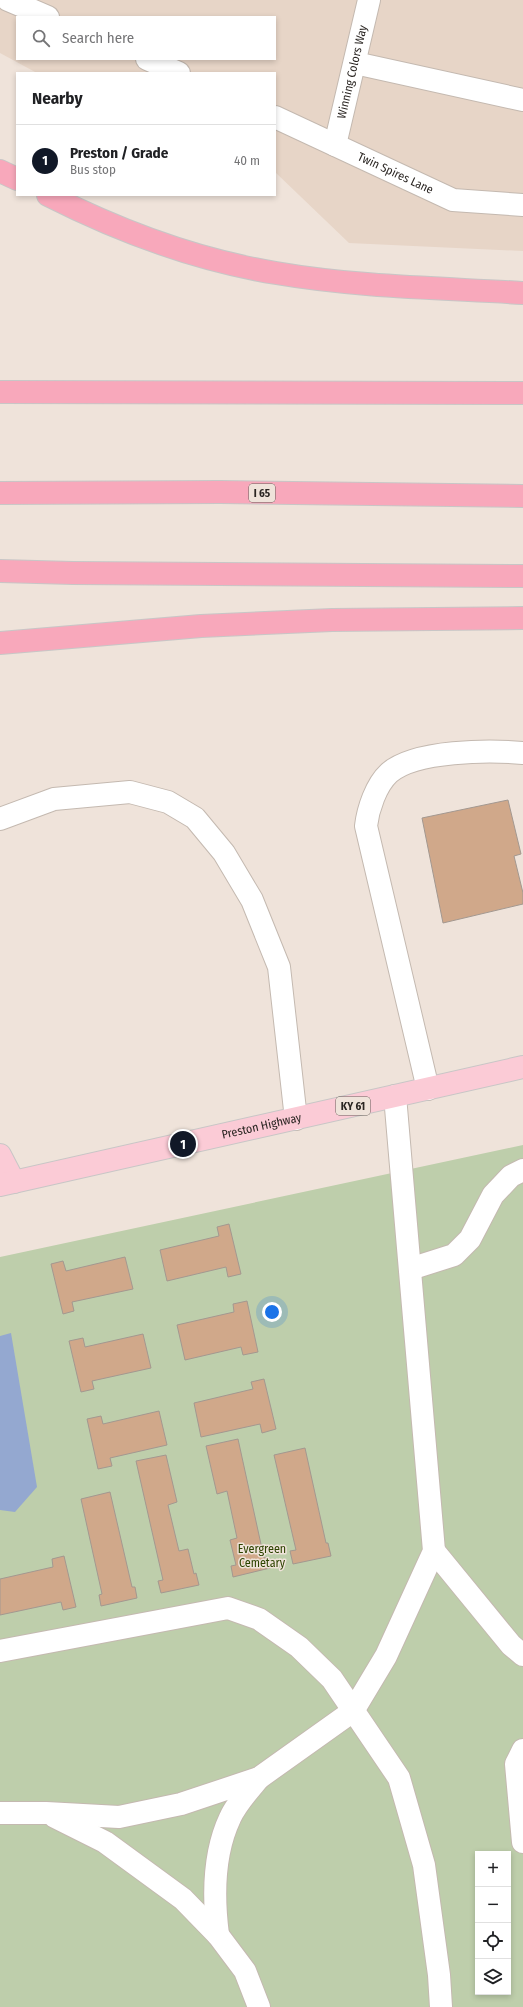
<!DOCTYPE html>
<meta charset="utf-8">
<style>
:root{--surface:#fff;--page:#f6f6f6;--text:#202124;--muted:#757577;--line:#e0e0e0;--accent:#111827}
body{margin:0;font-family:"Fira Sans Condensed",sans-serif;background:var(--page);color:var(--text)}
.controls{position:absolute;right:12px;bottom:12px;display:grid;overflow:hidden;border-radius:0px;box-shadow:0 2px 6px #0003}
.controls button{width:36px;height:36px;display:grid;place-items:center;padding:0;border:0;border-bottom:1px solid var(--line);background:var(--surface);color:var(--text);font:20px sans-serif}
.you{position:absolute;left:272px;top:1312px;width:14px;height:14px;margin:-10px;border:3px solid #fff;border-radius:50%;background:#1a73e8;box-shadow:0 0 0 6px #1a73e833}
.badge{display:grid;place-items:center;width:26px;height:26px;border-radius:50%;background:var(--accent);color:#fff;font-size:13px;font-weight:700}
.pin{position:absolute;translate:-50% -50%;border:2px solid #fff;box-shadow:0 1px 4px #0006}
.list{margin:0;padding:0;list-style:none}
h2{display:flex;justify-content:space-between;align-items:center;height:52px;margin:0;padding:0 16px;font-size:17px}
h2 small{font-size:13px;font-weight:400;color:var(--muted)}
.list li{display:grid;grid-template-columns:26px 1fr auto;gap:12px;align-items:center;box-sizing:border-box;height:72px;padding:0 16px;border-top:1px solid var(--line)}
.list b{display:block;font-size:15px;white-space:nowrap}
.list p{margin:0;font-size:13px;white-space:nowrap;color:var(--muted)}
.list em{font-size:13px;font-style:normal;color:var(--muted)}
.icon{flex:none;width:22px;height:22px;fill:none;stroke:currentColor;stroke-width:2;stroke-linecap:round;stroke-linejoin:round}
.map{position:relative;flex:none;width:523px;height:2007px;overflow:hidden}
.search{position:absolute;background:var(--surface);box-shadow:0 2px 6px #0003;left:16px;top:16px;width:260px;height:44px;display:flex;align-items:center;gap:10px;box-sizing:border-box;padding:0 14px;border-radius:0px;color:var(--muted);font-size:15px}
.panel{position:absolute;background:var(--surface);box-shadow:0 2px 6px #0003;left:16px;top:72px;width:260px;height:124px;border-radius:0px}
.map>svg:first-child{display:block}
.built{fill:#e7d5c7;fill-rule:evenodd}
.green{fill:#beceab;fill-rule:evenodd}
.water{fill:#94a8d0}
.building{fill:#d0a88a;stroke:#a39890}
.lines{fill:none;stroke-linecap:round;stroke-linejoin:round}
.minor-casing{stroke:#c4b9b0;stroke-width:24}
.major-casing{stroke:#c8c6c6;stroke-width:24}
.highway-casing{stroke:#c8c6c6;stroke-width:24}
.minor{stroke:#fff;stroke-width:22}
.major{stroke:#fbcbd6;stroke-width:22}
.highway{stroke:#f8a8bb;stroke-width:22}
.labels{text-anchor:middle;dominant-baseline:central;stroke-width:3;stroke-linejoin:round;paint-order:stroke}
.shield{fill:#efe3da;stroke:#655e59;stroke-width:1}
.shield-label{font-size:11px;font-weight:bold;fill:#2a2522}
.street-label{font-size:12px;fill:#2a2522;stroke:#efe3da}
.park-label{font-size:12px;fill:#2d4300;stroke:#efe3da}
</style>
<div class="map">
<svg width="523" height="2007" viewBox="0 0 523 2007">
<rect width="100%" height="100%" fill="#efe3da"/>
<path class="built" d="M0,0H523V251L349,243L275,172V73H37L0,53ZM17,17H275V59H17Z"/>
<path class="green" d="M523,1145V2007H0V1257ZM478,1854H508V1992H478Z"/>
<path class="water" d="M11,1333L37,1487L15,1512L0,1510V1336Z"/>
<path class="building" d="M508,800L521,854L514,856L523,893V904L443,923L422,818Z
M229,1224L241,1274L228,1277L226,1267L167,1281L160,1250L219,1236L217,1227Z
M125,1257L133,1289L72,1302L74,1311L63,1314L51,1264L63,1261L66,1271Z
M247,1301L258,1352L243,1355L241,1347L185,1360L177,1325L234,1312L233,1304Z
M143,1334L151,1368L92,1381L94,1389L81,1392L69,1341L83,1338L85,1347Z
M264,1379L276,1429L262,1433L260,1424L201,1437L194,1403L253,1389L251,1382Z
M159,1411L167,1445L110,1458L112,1466L98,1469L87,1419L101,1416L103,1424Z
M238,1439L264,1558L267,1557L270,1568L233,1577L231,1566L236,1565L230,1540L237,1538L227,1491L217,1494L206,1446Z
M305,1448L326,1543H328L331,1556L293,1564L290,1551L296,1550L274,1455Z
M166,1455L177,1502L168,1505L179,1551L188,1549L194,1574L196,1573L199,1585L161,1593L158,1581L163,1580L136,1461Z
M110,1492L132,1587H135L137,1598L101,1606L99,1595L102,1594L81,1499Z
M64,1556L76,1607L63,1610L61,1602L0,1615V1579L53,1567L52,1559Z"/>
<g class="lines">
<defs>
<g id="minor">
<path d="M8,0L48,17"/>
<path d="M147,59L179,73"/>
<path d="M355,63L523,100"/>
<path id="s1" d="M275,117L453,200L523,205"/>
<path id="s2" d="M335,145L369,0"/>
<path d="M0,819L54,799L130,792L168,802L195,818L224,853L252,900L279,967L296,1119"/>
<path d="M428,1089L366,826C368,809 376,785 389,773C415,750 490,750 523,753"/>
<path d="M410,1269L454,1255L470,1239L493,1195L511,1176L523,1170"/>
<path d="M434,1551L511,1645L523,1655"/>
<path d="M0,1651L228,1608L259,1619L299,1647L332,1679L399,1778L424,1865L439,1975L441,2007"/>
<path d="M523,1750L516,1764L523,1842"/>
<path d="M0,1813H46L119,1817L181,1804L259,1778L353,1711L386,1656L434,1551L395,1096"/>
<path d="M55,1817L105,1842L183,1899L218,1935L245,1971L259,2007"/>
<path d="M218,1935C213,1896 213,1854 230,1818C236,1804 249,1790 259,1778"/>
</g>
<g id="major">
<path d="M0,1155L14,1182"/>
<path id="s3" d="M0,1185L523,1067"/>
</g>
<path id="highway" d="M0,171L17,179
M48,195C119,231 196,260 276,273C357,287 441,288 523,293
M0,392L523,393
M0,493L220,492L523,496
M0,571L73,573L523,576
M0,643L201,626L332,620L523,618"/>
</defs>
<use href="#minor" class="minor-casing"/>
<use href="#major" class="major-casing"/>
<use href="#highway" class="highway-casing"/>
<use href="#minor" class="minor"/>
<use href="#major" class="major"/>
<use href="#highway" class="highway"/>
</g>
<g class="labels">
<g class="shield">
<rect x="249" y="484" width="26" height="18" rx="3"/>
<rect x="336" y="1097" width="34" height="18" rx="3"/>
</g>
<g class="shield-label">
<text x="262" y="493">I 65</text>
<text x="353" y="1106">KY 61</text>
</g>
<g class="street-label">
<text stroke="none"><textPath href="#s2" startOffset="75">Winning Colors Way</textPath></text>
<text stroke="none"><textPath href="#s1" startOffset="133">Twin Spires Lane</textPath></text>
<text stroke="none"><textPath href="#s3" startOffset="268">Preston Highway</textPath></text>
</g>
<g class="park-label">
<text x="262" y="1549">Evergreen<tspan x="262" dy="14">Cemetary</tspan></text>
</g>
</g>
</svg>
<div class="controls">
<button>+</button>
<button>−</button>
<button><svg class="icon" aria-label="locate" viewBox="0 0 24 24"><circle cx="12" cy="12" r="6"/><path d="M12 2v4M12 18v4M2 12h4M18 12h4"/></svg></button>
<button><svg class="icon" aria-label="layers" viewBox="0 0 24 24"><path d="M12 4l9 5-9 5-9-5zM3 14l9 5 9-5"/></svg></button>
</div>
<div class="you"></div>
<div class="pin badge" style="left:183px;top:1144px">1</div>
<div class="search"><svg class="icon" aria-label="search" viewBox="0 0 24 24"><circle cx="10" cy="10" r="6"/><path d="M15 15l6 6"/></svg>Search here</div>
<section class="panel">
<h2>Nearby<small></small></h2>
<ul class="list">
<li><span class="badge">1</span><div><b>Preston / Grade</b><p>Bus stop</p></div><em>40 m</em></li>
</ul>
</section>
</div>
